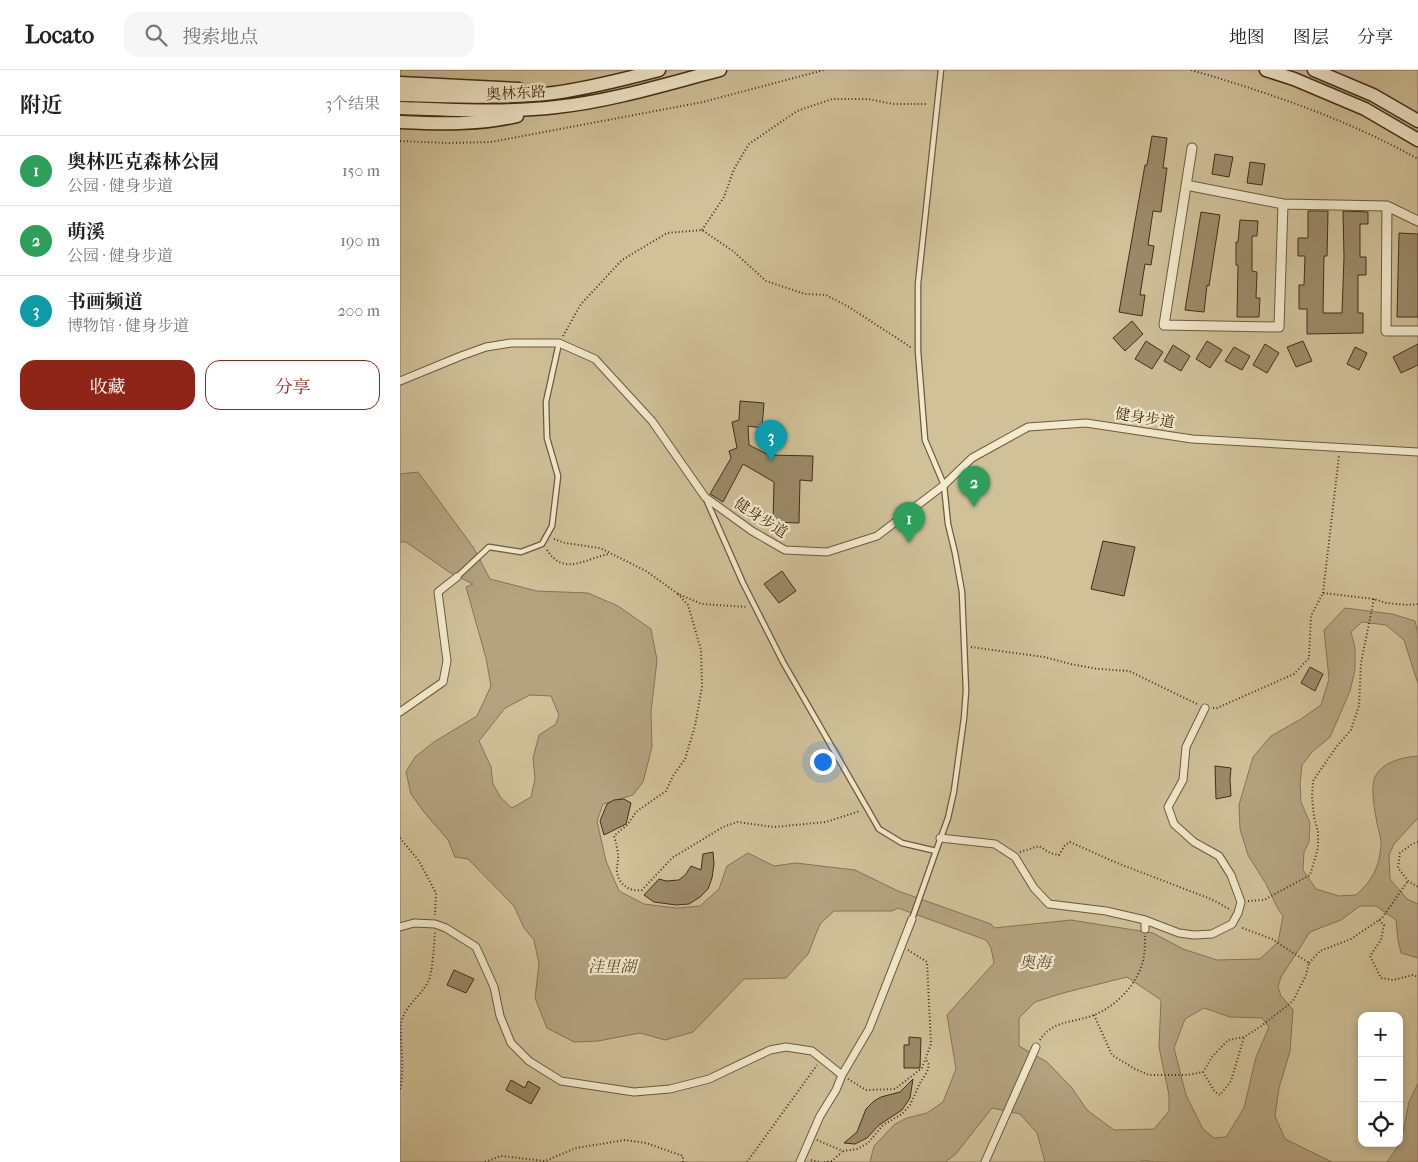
<!DOCTYPE html>
<html lang="zh">
<meta charset="utf-8">
<style>
:root{--surface:#fff;--page:#f6f6f6;--text:#222;--muted:#767676;--line:#e0e0e0;--accent:#8f2418}
body{margin:0;font-family:"IM FELL French Canon","Noto Serif SC",serif;background:var(--page);color:var(--text)}
.controls{position:absolute;right:15px;bottom:15px;display:grid;overflow:hidden;border-radius:10px;box-shadow:0 2px 8px #0003}
.controls button{width:45px;height:45px;display:grid;place-items:center;padding:0;border:0;border-bottom:1px solid var(--line);background:var(--surface);color:var(--text);font:25px sans-serif}
.you{position:absolute;left:422px;top:691px;width:18px;height:18px;margin:-12px;border:4px solid #fff;border-radius:50%;background:#1a73e8;box-shadow:0 0 0 8px #1a73e833}
.badge{display:grid;place-items:center;width:32px;height:32px;border-radius:50%;background:var(--accent);color:#fff;font-size:16px;font-weight:700}
.pin{position:absolute;translate:-50% -41px;filter:drop-shadow(0 1px 2px #0008)}
.pin::after{content:'';position:absolute;top:26px;width:18px;height:15px;background:inherit;clip-path:polygon(0 0,100% 0,50% 100%)}
.list{margin:0;padding:0;list-style:none}
h2{display:flex;justify-content:space-between;align-items:center;height:65px;margin:0;padding:0 20px;font-size:21px}
h2 small{font-size:16px;font-weight:400;color:var(--muted)}
.list li{display:grid;grid-template-columns:32px 1fr auto;gap:15px;align-items:center;box-sizing:border-box;height:70px;padding:0 20px;border-top:1px solid var(--line)}
.list b{display:block;font-size:19px;white-space:nowrap}
.list p{margin:0;font-size:16px;white-space:nowrap;color:var(--muted)}
.list em{font-size:16px;font-style:normal;color:var(--muted)}
.actions{display:flex;gap:10px;padding:15px 20px}
.actions a{flex:1;padding:11px 0;border:1px solid var(--accent);border-radius:15px;text-align:center;font-size:18px;color:var(--accent)}
.actions .main{background:var(--accent);color:#fff}
.icon{flex:none;width:28px;height:28px;fill:none;stroke:currentColor;stroke-width:2;stroke-linecap:round;stroke-linejoin:round}
.map{position:relative;flex:none;width:1018px;height:1092px;overflow:hidden}
header{display:flex;align-items:center;gap:30px;box-sizing:border-box;height:70px;padding:0 25px;background:var(--surface);border-bottom:1px solid var(--line)}
header strong{font-size:24px}
nav{display:flex;gap:28px;margin-inline-start:auto;font-size:18px}
.search{width:350px;height:45px;background:var(--page);display:flex;align-items:center;gap:12px;box-sizing:border-box;padding:0 18px;border-radius:15px;color:var(--muted);font-size:19px}
main{display:flex}
aside{flex:1;background:var(--surface)}
.map>svg:first-child{display:block}
.green{fill:#d0c199;stroke:#897658;fill-rule:evenodd}
.water{fill:#b3a37f;stroke:#867356;fill-rule:evenodd}
.building{fill:#9b8a69;stroke:#422c18}
.lines{fill:none;stroke-linecap:round;stroke-linejoin:round}
.service-casing{stroke:#6d593f;stroke-width:7}
.pedestrian-casing{stroke:#6d593f;stroke-width:9}
.minor-casing{stroke:#6d593f;stroke-width:11}
.secondary-casing{stroke:#422c18;stroke-width:15}
.path{stroke:#422c18;stroke-width:2;stroke-dasharray:1 2.5;stroke-linecap:butt}
.service{stroke:#f3ebce;stroke-width:4.5}
.pedestrian{stroke:#f3ebce;stroke-width:7}
.minor{stroke:#f3ebce;stroke-width:9}
.secondary{stroke:#f3ebce;stroke-width:12}
.labels{text-anchor:middle;dominant-baseline:central;stroke-width:4.5;stroke-linejoin:round;paint-order:stroke}
.street-label{font-size:15px;fill:#422c18;stroke:#f3ebce}
.water-label{font-size:16px;font-style:italic;fill:#5e4a32;stroke:#f3ebce}
</style>
<header>
<strong>Locato</strong>
<div class="search"><svg class="icon" aria-label="search" viewBox="0 0 24 24"><circle cx="10" cy="10" r="6"/><path d="M15 15l6 6"/></svg>搜索地点</div>
<nav><a>地图</a><a>图层</a><a>分享</a></nav>
</header>
<main>
<aside>
<h2>附近<small>3个结果</small></h2>
<ul class="list">
<li><span class="badge" style="background:#2e9e5b">1</span><div><b>奥林匹克森林公园</b><p>公园 · 健身步道</p></div><em>150 m</em></li>
<li><span class="badge" style="background:#2e9e5b">2</span><div><b>萌溪</b><p>公园 · 健身步道</p></div><em>190 m</em></li>
<li><span class="badge" style="background:#0f9aa8">3</span><div><b>书画频道</b><p>博物馆 · 健身步道</p></div><em>200 m</em></li>
</ul>
<div class="actions"><a class="main">收藏</a><a>分享</a></div>
</aside>
<div class="map">
<svg width="1018" height="1092" viewBox="0 0 1018 1092">
<rect width="100%" height="100%" fill="#ede0b4"/>
<filter id="stains"><feTurbulence type="fractalNoise" baseFrequency=".004" numOctaves="4"/><feColorMatrix values="0 0 0 0 .2 0 0 0 0 .09 0 0 0 0 .02 0 0 0 .5 -.17"/></filter>
<radialGradient id="worn" r=".72"><stop offset=".6" stop-color="#630" stop-opacity="0"/><stop offset="1" stop-color="#630" stop-opacity=".3"/></radialGradient>
<path class="green" d="M0,0H1018V1092H0ZM962,946H999V1073H962Z"/>
<path class="water" d="M18,402L73,477L90,509L137,521L188,523L218,536L251,559L257,590L251,642L252,677L243,712L233,725L203,734L197,751L206,791L219,821L244,834L276,838L300,836L319,819L327,796L348,783L374,796L396,793L455,800L498,821L591,854L594,858L671,850L753,863L783,879L817,890L860,889L878,872L883,846L877,837L866,814L848,785L840,759L839,735L853,687L871,666L901,649L921,635L929,609L924,560L945,538L992,544L1015,551L1018,564V614L1004,570L986,555L962,552L951,562L955,578V600L950,621L930,667L912,682L902,695L900,714L901,732L910,753L909,772L904,782L903,800L916,819L939,826L956,825C972,811 979,798 981,776C982,769 978,760 977,753C975,742 970,718 975,707C982,692 1003,687 1018,686V748L994,774L989,785L990,809L1007,829L1018,834V888L1001,883L998,870L996,850L976,836H960L941,850L910,862L881,907L878,917L881,926L893,940L890,981L879,1018L875,1046L885,1069L932,1092H753L744,1090L740,1092H645L637,1063L620,1044L592,1038L555,1085L545,1092H470L474,1076L495,1054L507,1048L527,1043L543,1032L556,999L547,945L594,893L591,878L586,870L498,838L492,841H434L420,854L408,884L386,908L344,909L293,962L265,970L240,963L198,971L174,972L147,958L135,928L139,894L134,870L124,858L114,836L68,789L55,787L48,770L24,742L11,724L6,702L15,687L34,672L77,646L91,616L86,588L66,517L73,514L49,502L6,472H0V404ZM130,625L151,626L159,645L156,654L139,665L133,688L135,709L131,727L112,738L101,728L93,714L91,697L79,671L105,638ZM727,907L761,930L759,977L769,1025V1041L754,1059L714,1060L687,1040L672,1018L647,992L619,976V948L635,932L663,923ZM804,938L830,947L862,948L869,957L856,987L844,1038L826,1067L814,1068L803,1059L786,1025L774,978L785,949Z
M1018,1013V1092H987L1001,1072L1009,1032Z"/>
<path class="building" d="M752,66L767,68L763,98H767L761,142L753,141L748,175L754,176L751,195L745,194L740,225H745L742,246L719,242L745,95H747Z
M815,84L833,87L829,107L812,104Z
M850,92L865,94L862,115L847,113Z
M908,141H928L927,186H924L923,243H942L944,187L943,141L968,142V154H960V187H966V205H958V243H963V263L907,264V239H899V215H904L905,186H898V168H908Z
M801,142L820,145L809,216L807,215L804,242L785,240Z
M840,150L858,151L857,166H852V201L857,202L856,228H860L859,247H837L838,195H836V172H838Z
M999,163L1018,164V247H997Z
M732,251L743,264L725,281L713,268Z
M746,271L763,282L752,299L735,289Z
M807,271L822,280L810,298L796,289Z
M903,271L912,291L896,297L887,277Z
M865,274L879,283L867,303L853,295Z
M1018,274V295L1001,303L993,287Z
M773,275L790,286L781,301L764,291Z
M834,277L850,286L842,300L825,291Z
M955,277L967,283L959,300L947,294Z
M340,331L364,333L362,358L348,356L349,375L369,385L413,386L412,411L400,410L399,453L373,452L374,412L343,394L323,432L310,424L331,388L329,381L337,378L332,352L339,350Z
M703,471L735,477L724,526L691,519Z
M382,501L396,521L379,533L364,514Z
M910,597L923,604L915,621L901,613Z
M815,696L831,698L830,709L831,726L816,729Z
M224,729L231,733L226,754L204,765L200,751L207,734L214,730Z
M313,782L314,794L312,808L308,819L300,827L289,834L276,835L254,832L244,825L259,809L266,811L279,810L286,804L291,796L301,800L303,784Z
M54,900L74,909L66,923L47,915Z
M509,967L521,968L520,998H504V975H509Z
M513,1009L510,1028L502,1040L479,1055L467,1068L455,1074L444,1073L457,1062L466,1039L474,1031L481,1027L500,1022Z
M111,1010L125,1018L128,1011L140,1018L131,1034L106,1020Z"/>
<g class="lines">
<defs>
<path id="service" d="M306,429L343,513L383,592L479,759L502,773L536,781L512,849
M57,507L89,477L121,482L142,474L152,456L158,406L147,368L146,332L159,273
M536,781L548,748L554,721L564,648L566,621L562,522L555,483L548,454L544,415L525,370L518,281V214L541,0"/>
<path id="pedestrian" d="M0,311L61,286L86,277L111,273H159L195,289L252,351L305,427L352,461L385,480L427,482L477,466L544,415L572,388L628,357L686,353L792,369L1018,382
M0,642L43,612L47,591L38,522L57,507
M540,768L595,774L615,787L634,818L649,834L706,841L745,850L779,863L794,865L812,864L832,854L838,843L841,832L831,805L819,786L794,772L774,754L768,737L783,710L786,677L805,638
M0,857L14,853L35,854L46,858L76,877L94,917L100,946L111,973L129,991L161,1011L234,1022L270,1019L309,1009L370,980L386,977L412,981L442,1005
M745,859V850
M400,1092L420,1046L436,1020L442,1005L469,959L512,849
M585,1092L636,977"/>
<path id="minor" d="M792,78L764,255L879,257L883,134L987,136L986,261H1018
M786,115L883,134
M987,136L1018,151"/>
<path id="secondary" d="M866,0L894,9L965,39L1018,70
M914,0L973,25L1018,51
M0,13L119,19
M0,25C51,26 103,29 154,23C190,18 225,9 259,0
M0,38C52,40 104,43 156,37C212,31 266,14 320,0
M0,52C40,54 78,55 117,46"/>
</defs>
<use href="#service" class="service-casing"/>
<use href="#pedestrian" class="pedestrian-casing"/>
<use href="#minor" class="minor-casing"/>
<use href="#secondary" class="secondary-casing"/>
<path class="path" d="M791,0C869,23 947,49 1018,89
M0,71L48,73L91,72L303,32L424,0
M302,160L324,127L334,99L349,74L397,41L432,29H468L493,34H526
M163,266L181,234L222,190L267,163L302,160L333,181L366,211L405,224L426,225L449,237L512,278
M154,469L165,473L200,478L246,501L278,524L302,534L348,537
M147,480C164,507 186,488 209,484
M923,523L939,386
M278,524L288,535L301,580L302,617L295,656L285,689L273,706L266,721L236,742L228,754L214,766C216,773 218,780 218,786C219,791 216,797 217,802C219,815 230,822 242,820L272,788L323,757L337,752L374,757L426,752L460,741
M571,577L644,587L671,594L698,599L729,601L799,635
M813,638H817L894,604L909,588L911,546L923,523L974,529L986,533L1008,535L1018,534
M0,768L19,791L36,823L35,845
M1018,772L1012,774L1000,783L998,798L1008,811L1018,817
M620,782L639,776L650,783L659,785L665,775L670,772L717,793L811,829L831,840
M848,831L864,830L910,805L918,778V762L914,747L912,727L913,711L937,676L951,660L959,636L961,593L974,529
M979,850L984,855L981,870L970,886L981,908L993,910L1013,905L1018,907
M909,893L920,881L951,869L982,848L1008,811
M694,945L712,985L735,999L749,1005H787L803,1002L812,987L828,970L844,967L860,957L893,931L906,905L909,893L872,869L840,857
M640,970C652,950 674,953 694,945C717,936 741,911 744,885C745,879 745,872 745,866
M803,1002L815,1022L820,1025L831,1011L844,967
M448,1009L466,1020L495,1019L522,998L531,974L527,892L508,880
M0,1019C5,998 0,975 1,954C4,936 20,927 28,912C33,902 34,874 35,862
M417,1070L443,1081L457,1079L468,1073L483,1055L502,1044L510,1035L520,1013L527,1002L529,995L526,989
M411,1090L419,1092
M85,1092L101,1086L145,1091L176,1078L225,1070L246,1073L283,1086V1092
M347,1092L417,995
M424,1092L432,1091L442,1082"/>
<use href="#service" class="service"/>
<use href="#pedestrian" class="pedestrian"/>
<use href="#minor" class="minor"/>
<use href="#secondary" class="secondary"/>
</g>
<g class="labels">
<g class="street-label">
<text transform="translate(116 23) rotate(-3)">奥林东路</text>
<text transform="translate(745 348) rotate(9)">健身步道</text>
<text transform="translate(361 448) rotate(33)">健身步道</text>
</g>
<g class="water-label">
<text x="635" y="892">奥海</text>
<text x="212" y="896">洼里湖</text>
</g>
</g>
<rect width="100%" height="100%" filter="url(#stains)"/>
<rect width="100%" height="100%" fill="url(#worn)"/>
</svg>
<div class="controls">
<button>+</button>
<button>−</button>
<button><svg class="icon" aria-label="locate" viewBox="0 0 24 24"><circle cx="12" cy="12" r="6"/><path d="M12 2v4M12 18v4M2 12h4M18 12h4"/></svg></button>
</div>
<div class="you"></div>
<div class="pin badge" style="left:509px;top:473px;background:#2e9e5b">1</div>
<div class="pin badge" style="left:574px;top:437px;background:#2e9e5b">2</div>
<div class="pin badge" style="left:371px;top:391px;background:#0f9aa8">3</div>
</div>
</main>
